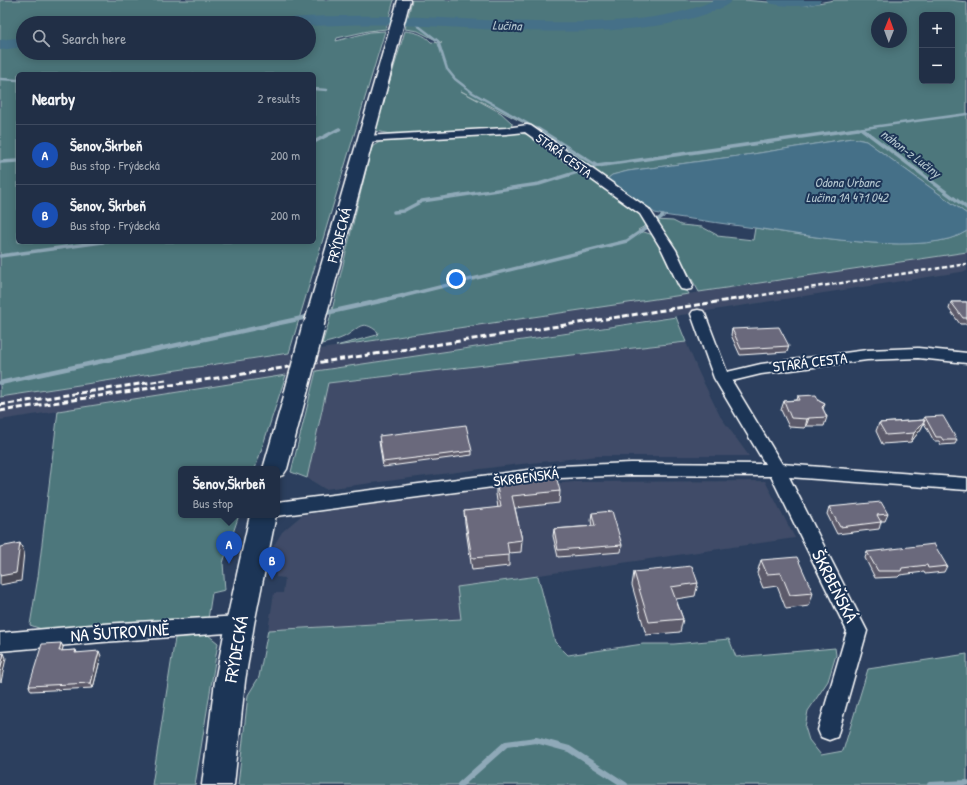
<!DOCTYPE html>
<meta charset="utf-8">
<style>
:root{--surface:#212f46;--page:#29374d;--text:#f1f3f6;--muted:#a2a9b3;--line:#3e4a5f;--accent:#bca0f2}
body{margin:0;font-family:"Patrick Hand",sans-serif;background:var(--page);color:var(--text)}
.controls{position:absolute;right:12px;top:12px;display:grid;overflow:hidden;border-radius:6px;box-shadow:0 2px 10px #0003}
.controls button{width:36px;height:36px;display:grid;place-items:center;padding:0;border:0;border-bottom:1px solid var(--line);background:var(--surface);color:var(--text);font:20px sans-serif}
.compass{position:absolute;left:871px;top:12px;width:36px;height:36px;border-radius:50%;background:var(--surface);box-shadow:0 2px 10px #0003;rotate:1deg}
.you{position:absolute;left:456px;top:279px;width:14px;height:14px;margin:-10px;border:3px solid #fff;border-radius:50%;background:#1a73e8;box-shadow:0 0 0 6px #1a73e833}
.badge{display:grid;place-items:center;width:26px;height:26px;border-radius:50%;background:var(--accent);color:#fff;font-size:13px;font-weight:700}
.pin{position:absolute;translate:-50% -33px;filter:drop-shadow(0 1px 2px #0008)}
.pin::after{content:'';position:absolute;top:21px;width:14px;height:12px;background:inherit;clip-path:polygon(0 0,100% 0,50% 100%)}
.popup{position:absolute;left:178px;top:466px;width:102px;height:52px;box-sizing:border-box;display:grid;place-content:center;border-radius:6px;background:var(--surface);filter:drop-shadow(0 1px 3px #0005);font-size:13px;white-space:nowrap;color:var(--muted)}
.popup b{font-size:15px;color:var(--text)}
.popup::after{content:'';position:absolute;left:50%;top:100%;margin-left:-8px;border:8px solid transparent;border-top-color:var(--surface)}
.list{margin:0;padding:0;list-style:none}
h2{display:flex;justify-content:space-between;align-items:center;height:52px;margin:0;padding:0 16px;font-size:17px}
h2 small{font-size:13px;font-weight:400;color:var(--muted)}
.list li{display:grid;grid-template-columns:26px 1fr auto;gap:12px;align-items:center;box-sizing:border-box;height:60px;padding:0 16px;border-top:1px solid var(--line)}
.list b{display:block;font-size:15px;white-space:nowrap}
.list p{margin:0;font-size:13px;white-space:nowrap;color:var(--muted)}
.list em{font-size:13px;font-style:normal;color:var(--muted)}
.icon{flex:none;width:22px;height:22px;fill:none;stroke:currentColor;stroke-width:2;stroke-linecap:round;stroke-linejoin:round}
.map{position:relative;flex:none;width:967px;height:785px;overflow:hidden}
.search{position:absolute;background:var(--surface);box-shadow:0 2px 10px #0003;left:16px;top:16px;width:300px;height:44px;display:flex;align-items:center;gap:10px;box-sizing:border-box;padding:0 14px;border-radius:22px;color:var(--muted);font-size:15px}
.panel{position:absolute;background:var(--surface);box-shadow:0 2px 10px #0003;left:16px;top:72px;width:300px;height:172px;border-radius:6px}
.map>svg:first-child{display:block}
.built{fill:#3f4c67}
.green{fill:#4d777c;stroke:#a6bbbe;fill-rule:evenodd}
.water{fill:#447088;stroke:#8fa9b8}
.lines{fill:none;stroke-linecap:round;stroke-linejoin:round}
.stream-far3{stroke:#8fa9b8;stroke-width:2.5}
.stream-far2{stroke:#8fa9b8;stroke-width:3.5}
.stream-far1{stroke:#8fa9b8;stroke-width:4.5}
.stream{stroke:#8fa9b8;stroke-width:6}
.river{fill:#447088;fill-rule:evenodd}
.minor-casing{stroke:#fff;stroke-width:3}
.secondary-casing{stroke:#fff;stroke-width:3}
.minor{fill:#1d3557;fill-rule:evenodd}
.secondary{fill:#1d3557;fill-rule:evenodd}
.rail-far1{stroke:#fff;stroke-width:2.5;stroke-dasharray:4.5 2.5;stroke-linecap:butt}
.rail{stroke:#fff;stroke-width:3;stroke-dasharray:6 3;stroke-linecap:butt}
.secondary-bridge-casing{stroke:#fff;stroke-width:25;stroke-linecap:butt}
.secondary-bridge{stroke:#1d3557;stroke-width:22}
.wall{fill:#5b5a6a;stroke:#fff}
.shaded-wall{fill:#4a4a56;stroke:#fff}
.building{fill:#6a697b;stroke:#fff}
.labels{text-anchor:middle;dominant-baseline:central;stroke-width:4;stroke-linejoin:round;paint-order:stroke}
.far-water-label{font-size:13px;font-style:italic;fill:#b4c6cf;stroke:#1d3557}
.far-street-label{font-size:13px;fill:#fff;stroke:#1d3557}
.street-label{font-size:15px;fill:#fff;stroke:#1d3557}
.near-street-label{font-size:18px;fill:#fff;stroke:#1d3557}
</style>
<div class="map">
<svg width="967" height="785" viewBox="0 0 967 785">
<rect width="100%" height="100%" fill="#2c3f5e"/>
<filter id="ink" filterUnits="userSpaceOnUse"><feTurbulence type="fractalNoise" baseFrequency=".025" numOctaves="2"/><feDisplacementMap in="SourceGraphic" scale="8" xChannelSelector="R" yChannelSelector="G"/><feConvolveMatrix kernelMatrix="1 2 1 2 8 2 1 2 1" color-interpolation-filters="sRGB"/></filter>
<g filter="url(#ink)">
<path class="built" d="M967,252V271L0,420V397Z
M686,342L699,373L720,416L749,456H598L512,465L325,489L307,478L328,383Z
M765,481L795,538L457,587L461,619L268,630L274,593H283L285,578L276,577L273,547L282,532L302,515L359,506L483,489L574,482Z"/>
<path class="green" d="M0,0H394L386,29L368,31L337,38L336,41L370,32L385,31L289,353L0,397ZM23,23H309V53H23ZM18,74H314V242H18Z
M412,0H743L807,5L834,0H949L967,2V214L866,141L852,138L753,154L628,171L612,175L606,180L528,125L461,91L501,113L512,123V125L504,129L403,134H391L376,131L378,120L405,31C415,32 424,34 431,42L442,43L418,31L405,29ZM922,15H952V81H922ZM877,18H901V42H877Z
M518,133L533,135L644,216L647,225L638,230L656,236L689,294L336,346L377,335L378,332C361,318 359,329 344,337C338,340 329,342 322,344L329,322L371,150L373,146L383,140Z
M655,220L673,221L681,225L702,227L717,235V236L753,240L755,228C804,235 927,258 967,231V252L699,292L671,242Z
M676,317L686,342L328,383L307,478L291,472L316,371Z
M286,375L255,469H181V515H239L223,563L225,590L212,593L208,619L44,630L30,625L38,577L58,411Z
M538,576L555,642L568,655L643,644H674L729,639L736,657L835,648L836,655L828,681L808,711L805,727L809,740L821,755L843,751L868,669L967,654V785H238L248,695L259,677L268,630L461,619L457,587Z
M208,635L218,643L195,785H152L175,638Z"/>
<path class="water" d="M852,138L866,141L967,214V231C929,257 815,237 769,230C733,225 698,220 663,215L655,213L606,180L612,175L628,171L753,154Z"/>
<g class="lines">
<path class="stream-far3" d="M412,21L438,41L447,69L455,79L473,93L539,130
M0,79L18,80
M314,89L327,90
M861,129L863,130
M337,130L340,129
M850,130L967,114"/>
<path class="stream-far2" d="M538,129L597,166
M862,129L967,208
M314,142L339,129
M0,162L18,161
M394,212L403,211L422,201L539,184L597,166L858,129
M0,256L103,242
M399,297L627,241L663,216"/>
<path class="stream-far1" d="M321,314L403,296
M0,383L312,316"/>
<path class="stream" d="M460,785L506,744L536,740L569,749L625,785
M930,785L967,783"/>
<path class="river" d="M714,0H732C727,7 714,11 706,14C680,23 653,27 626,29C550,36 473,27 397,25C367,24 338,25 309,26V23H278L281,20L286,18C338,15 389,15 441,18C503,21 566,25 629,20C658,17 687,13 714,0Z
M767,0H821L819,3C804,7 784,7 769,3Z
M23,37V47L0,50V40Z"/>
<defs>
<path id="minor" d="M527,125L531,126L649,209L676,250L693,286L691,289L686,290L681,289L679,286L662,250L640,214L525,132L506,134L365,142L359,139L365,136L506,128Z
M698,310L703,311L705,314L727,372L761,364L867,350L918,348L967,353V363L918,358L867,360L761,374L732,381L782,464L967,478V490L789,477L867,631L837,737L829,740L821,737L818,730L847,631L771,476L631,475L560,478L277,516L274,515H277V502L560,466L631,463L765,464L714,378L691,314L693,311Z
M240,616L247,618L250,624L247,630L240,632L103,642L0,651V633L103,624Z"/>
<path id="secondary" d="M398,0H410L323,328L320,332L313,334L306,332L303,328Z
M295,389L303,391L306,396L287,469L283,475L277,477V469H263L284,396L287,391Z
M250,515H276L254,624L245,681L234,785H202L215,681L226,624Z"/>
</defs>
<use href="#minor" class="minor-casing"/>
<use href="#secondary" class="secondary-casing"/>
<use href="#minor" class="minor"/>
<use href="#secondary" class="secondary"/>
<path class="rail-far1" d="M749,297L967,264"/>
<path class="rail" d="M0,405L166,380
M0,411L756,296"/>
<defs>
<path id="secondary-bridge" d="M295,396L313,328"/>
</defs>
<use href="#secondary-bridge" class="secondary-bridge-casing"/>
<use href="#secondary-bridge" class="secondary-bridge"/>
</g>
<path class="wall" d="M951,302H967V324H960L949,309Z
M732,329L789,346L787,352L740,355L731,335Z
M798,396L819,401L825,404L823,409L827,417L824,426H806L805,428L789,427L781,410L784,401L797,400Z
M925,417L957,440L955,444L941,445L939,441H934L924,423L921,429L911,442L882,444L876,431L879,423L923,420Z
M379,441L472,451V455L383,467Z
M496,482L560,491L559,503L515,508L522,540L521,552L509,553V566L472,570L465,523L464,511L498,508L496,494Z
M829,507L888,514L885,521H881V522L879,529L837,534L827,514Z
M592,513L622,545L621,552L558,557L553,536L554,529L592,526L591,520Z
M867,552L947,566L944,572L925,574L924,572L900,575L898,577L875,578L865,558Z
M761,560L813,593L809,606L786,609L777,586L763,588L757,573Z
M634,572L698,583L695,596L676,599L683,619L680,632L646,635L632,585Z
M61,643L63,647L62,651L76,650L77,653L101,656L93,688L31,691L29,686Z"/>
<path class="shaded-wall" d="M809,418L806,426L805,428L807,419Z
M925,420L921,429L911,442L914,433Z
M20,543L24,552L21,581L0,585V576Z
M61,643L63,647L61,655L59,651Z
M99,651L101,656L93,688L91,683Z
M4,653L6,658L1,682L0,680V671Z"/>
<path class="building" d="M951,302H967V318H963Z
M779,327L789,346L741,349L732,329Z
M816,395L819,401L825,404L822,407L827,417L809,418L807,419L791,418L784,401L800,400L798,396Z
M943,416L957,440H943L941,437H936L925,417Z
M925,420L914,433L886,435L879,423Z
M466,425L472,451L383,462L379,436Z
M556,476L560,491L512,496L522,540L507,542L509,555L472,558L464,511L501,507L496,482Z
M881,502L888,514L877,515L881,522L840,527L829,507Z
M612,511L622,545L558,550L554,529L595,526L592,513Z
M20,543L16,573L0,576V547Z
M934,544L947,566L928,568L927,565L902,568L901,571H878L867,552Z
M797,557L813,593L790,595L781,573L767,574L761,560Z
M692,566L698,583L671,587L683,619L649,622L634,572Z
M61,643L59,651L76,650L75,653L99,651L91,683L29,686L42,644Z
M4,653L0,671V654Z"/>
</g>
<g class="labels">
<g class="far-water-label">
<text transform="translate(507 25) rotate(2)">Lučina</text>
<text transform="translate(911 153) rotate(37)">náhon-z Lučiny</text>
<text x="847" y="182">Odona Urbanc<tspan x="847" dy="15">Lučina 1A 471 042</tspan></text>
</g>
<g class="far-street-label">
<text transform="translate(564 155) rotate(36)">STARÁ CESTA</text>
</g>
<g class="street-label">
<text transform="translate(339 235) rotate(-75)">FRÝDECKÁ</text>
<text transform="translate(810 362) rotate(-7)">STARÁ CESTA</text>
<text transform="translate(526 477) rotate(-7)">ŠKRBEŇSKÁ</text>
</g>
<g class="near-street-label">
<text transform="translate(835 586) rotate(63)">ŠKRBEŇSKÁ</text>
<text transform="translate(120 632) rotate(-4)">NA ŠUTROVINĚ</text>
<text transform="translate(236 649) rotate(-80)">FRÝDECKÁ</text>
</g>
</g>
</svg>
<div class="controls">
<button>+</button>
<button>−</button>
</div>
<svg class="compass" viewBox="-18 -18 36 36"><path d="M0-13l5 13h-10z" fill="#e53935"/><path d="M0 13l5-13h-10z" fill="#a2a9b3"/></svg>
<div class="you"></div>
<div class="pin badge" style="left:229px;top:564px;background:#1a4fb4">A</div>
<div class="popup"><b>Šenov,Škrbeň</b>Bus stop</div>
<div class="pin badge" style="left:272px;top:580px;background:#1a4fb4">B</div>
<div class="search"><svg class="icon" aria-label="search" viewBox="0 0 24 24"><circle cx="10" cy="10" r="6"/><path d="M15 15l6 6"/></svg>Search here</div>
<section class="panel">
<h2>Nearby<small>2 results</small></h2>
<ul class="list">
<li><span class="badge" style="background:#1a4fb4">A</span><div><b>Šenov,Škrbeň</b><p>Bus stop · Frýdecká</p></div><em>200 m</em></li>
<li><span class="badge" style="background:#1a4fb4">B</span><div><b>Šenov, Škrbeň</b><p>Bus stop · Frýdecká</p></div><em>200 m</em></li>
</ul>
</section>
</div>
